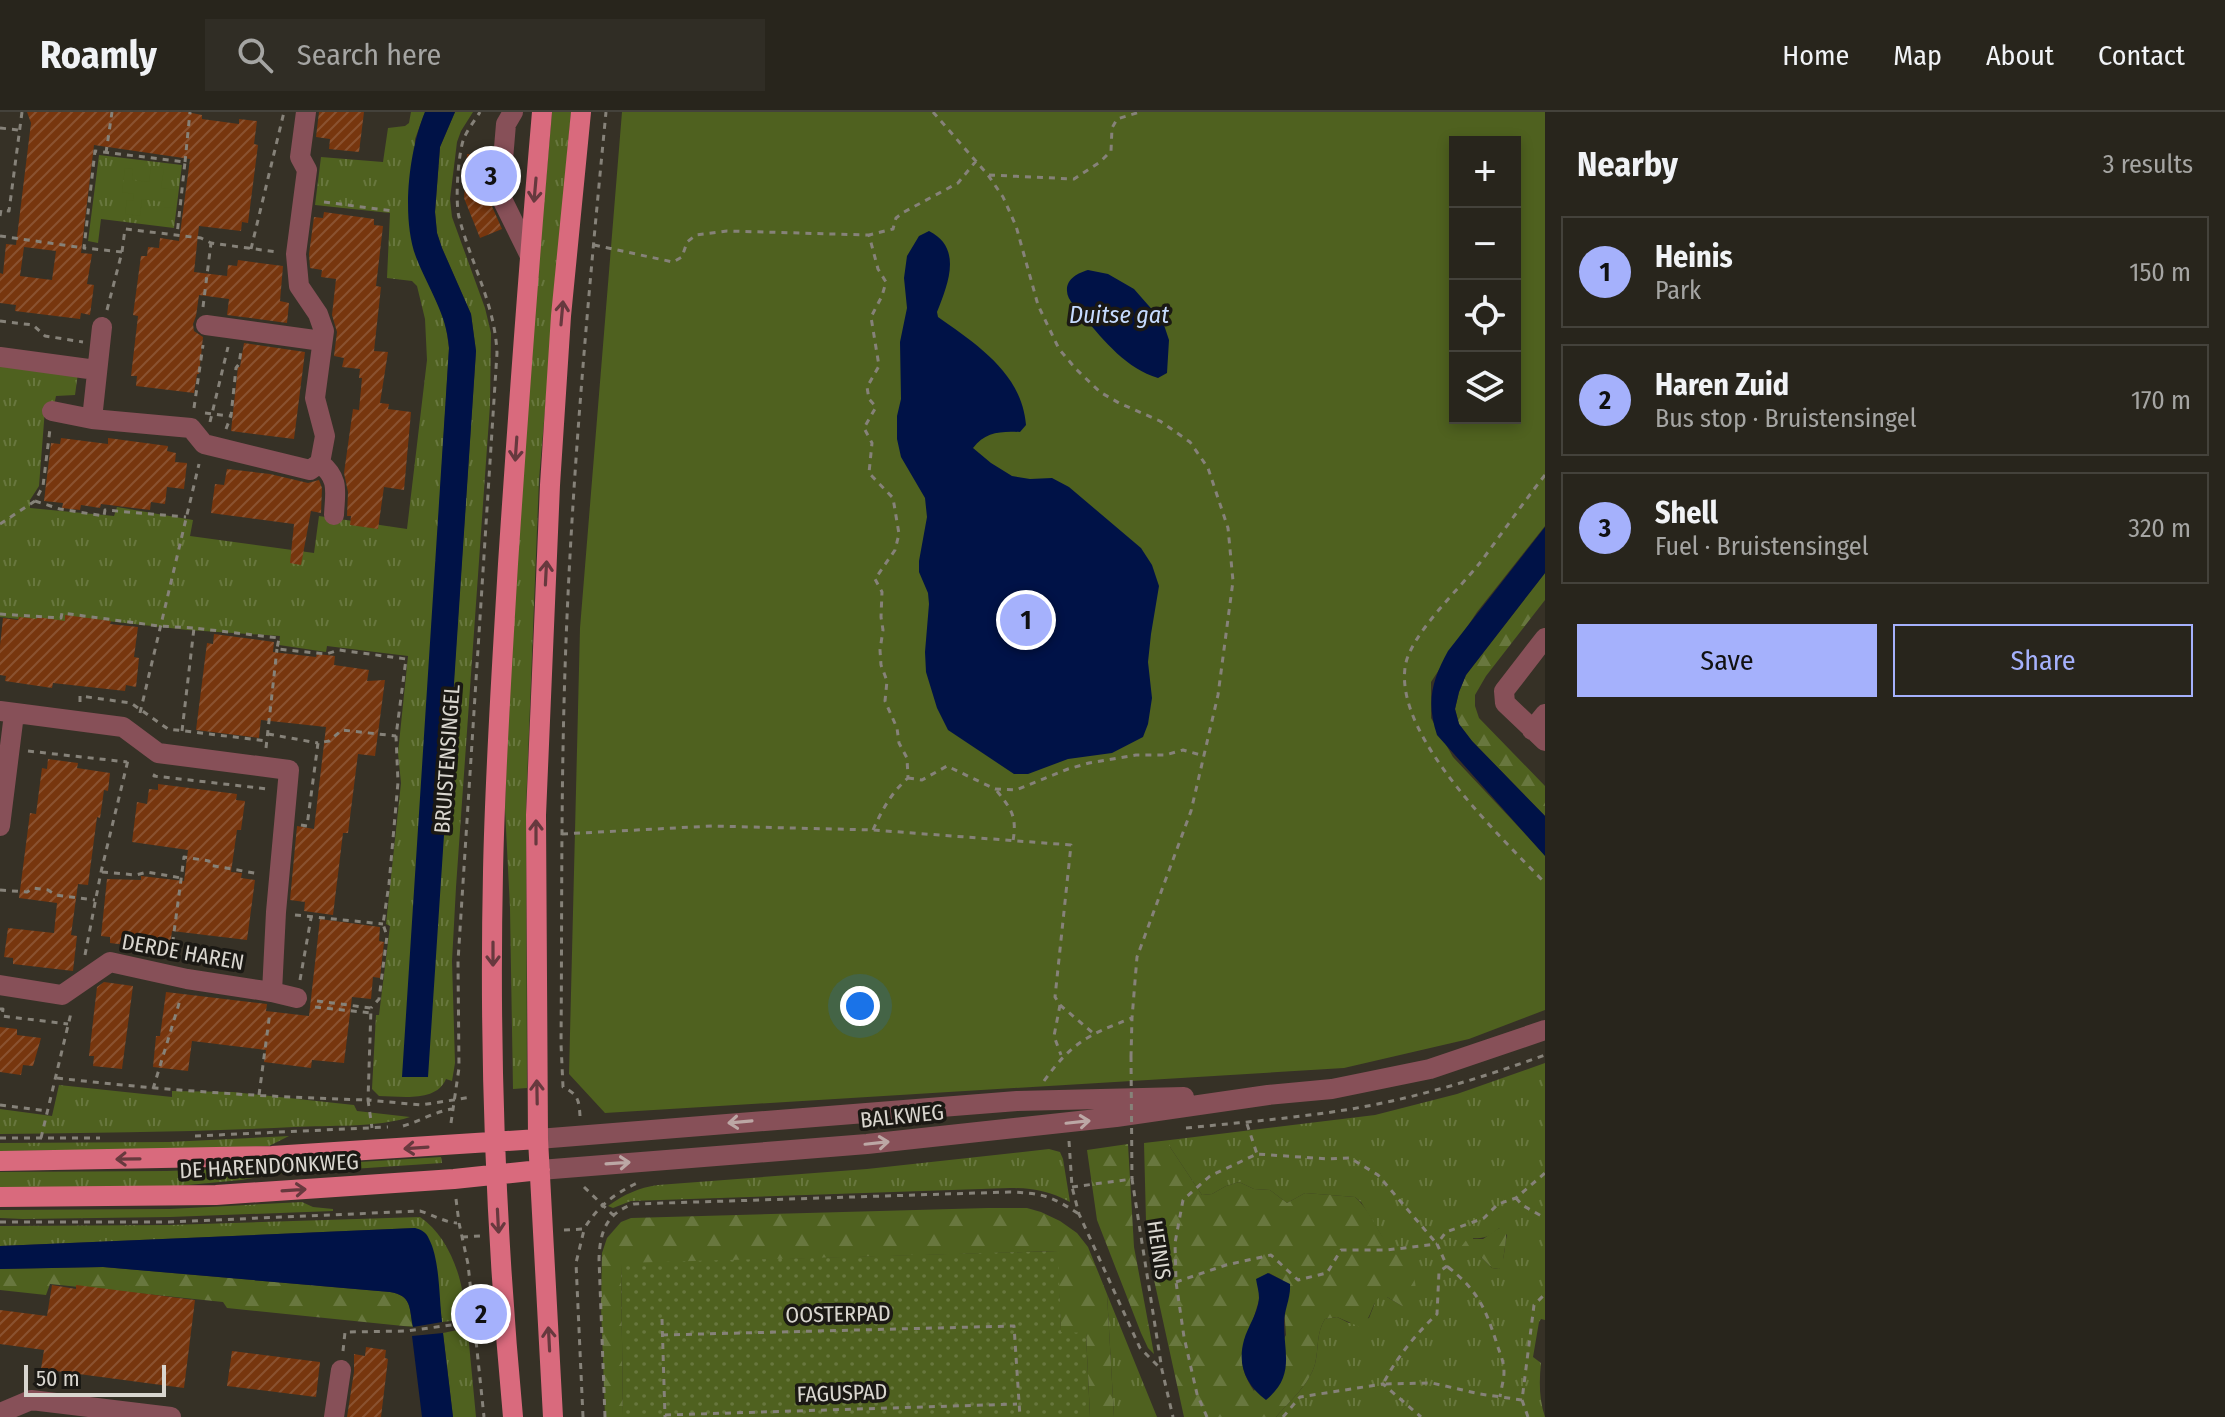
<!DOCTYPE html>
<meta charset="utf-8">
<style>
:root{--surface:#28251c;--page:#302d25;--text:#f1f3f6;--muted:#a5a5a3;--line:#44423b;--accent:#a5b1fc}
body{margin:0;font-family:"Fira Sans Condensed",sans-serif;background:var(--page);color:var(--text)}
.controls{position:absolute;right:24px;top:24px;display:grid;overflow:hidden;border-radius:0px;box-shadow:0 4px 12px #0003}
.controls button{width:72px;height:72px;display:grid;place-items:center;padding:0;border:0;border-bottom:2px solid var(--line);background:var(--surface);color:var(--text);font:40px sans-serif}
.scale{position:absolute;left:24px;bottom:20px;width:142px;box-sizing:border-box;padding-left:8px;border:4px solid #d9d6cf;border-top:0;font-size:22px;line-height:28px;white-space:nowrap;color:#d9d6cf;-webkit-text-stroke:6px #1b1914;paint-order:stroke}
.you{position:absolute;left:860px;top:894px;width:28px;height:28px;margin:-20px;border:6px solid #fff;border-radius:50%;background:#1a73e8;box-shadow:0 0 0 12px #1a73e833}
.badge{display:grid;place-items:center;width:52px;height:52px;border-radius:50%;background:var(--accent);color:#111;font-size:26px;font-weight:700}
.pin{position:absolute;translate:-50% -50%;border:4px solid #fff;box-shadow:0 2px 8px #0006}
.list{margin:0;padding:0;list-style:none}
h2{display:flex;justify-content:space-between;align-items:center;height:104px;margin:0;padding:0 32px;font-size:34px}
h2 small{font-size:26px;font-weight:400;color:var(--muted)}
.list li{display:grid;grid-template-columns:52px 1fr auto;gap:24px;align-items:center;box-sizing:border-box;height:112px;margin:0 16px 16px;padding:0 16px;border:2px solid var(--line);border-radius:0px}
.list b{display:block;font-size:30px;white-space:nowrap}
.list p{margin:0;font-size:26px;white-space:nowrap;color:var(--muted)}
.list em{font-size:26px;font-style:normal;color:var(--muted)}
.actions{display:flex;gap:16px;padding:24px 32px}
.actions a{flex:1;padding:18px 0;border:2px solid var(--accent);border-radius:0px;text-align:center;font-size:28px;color:var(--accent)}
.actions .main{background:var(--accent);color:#111}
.icon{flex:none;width:44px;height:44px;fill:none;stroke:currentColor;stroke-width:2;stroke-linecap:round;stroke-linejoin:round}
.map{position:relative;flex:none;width:1545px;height:1305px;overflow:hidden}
header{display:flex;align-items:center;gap:48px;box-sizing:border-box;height:112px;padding:0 40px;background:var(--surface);border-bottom:2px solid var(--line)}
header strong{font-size:38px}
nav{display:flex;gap:44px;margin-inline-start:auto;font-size:28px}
.search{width:560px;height:72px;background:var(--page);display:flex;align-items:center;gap:20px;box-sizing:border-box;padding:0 28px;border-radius:0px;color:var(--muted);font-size:30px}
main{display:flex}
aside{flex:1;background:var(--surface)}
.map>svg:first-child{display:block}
.grass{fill:url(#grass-tufts);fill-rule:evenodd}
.forest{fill:url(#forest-firs);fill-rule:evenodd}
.park{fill:#4f611f;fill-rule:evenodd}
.garden{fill:url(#garden-dots)}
.water{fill:#001247}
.building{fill:url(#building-hatch);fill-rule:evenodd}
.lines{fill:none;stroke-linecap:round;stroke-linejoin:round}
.path{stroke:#868279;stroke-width:3;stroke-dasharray:6 6;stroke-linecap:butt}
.minor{stroke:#875058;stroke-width:20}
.major{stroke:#d96a7d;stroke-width:20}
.path-bridge{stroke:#868279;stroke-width:3;stroke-dasharray:6 6;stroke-linecap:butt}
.oneway{stroke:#67393e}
.oneway2{stroke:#bca7a5}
.labels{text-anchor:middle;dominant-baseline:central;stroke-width:7;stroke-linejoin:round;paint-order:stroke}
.street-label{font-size:22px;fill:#d9d6cf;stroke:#1b1914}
.water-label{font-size:24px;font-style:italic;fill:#c6dbfe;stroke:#1b1914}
</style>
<header>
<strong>Roamly</strong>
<div class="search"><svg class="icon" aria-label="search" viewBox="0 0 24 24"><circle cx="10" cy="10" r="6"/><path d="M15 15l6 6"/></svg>Search here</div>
<nav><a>Home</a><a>Map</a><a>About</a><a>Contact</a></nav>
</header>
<main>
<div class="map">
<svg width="1545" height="1305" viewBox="0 0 1545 1305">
<defs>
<pattern id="grass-tufts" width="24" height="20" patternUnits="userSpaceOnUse" patternTransform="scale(2)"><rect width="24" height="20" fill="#4f611f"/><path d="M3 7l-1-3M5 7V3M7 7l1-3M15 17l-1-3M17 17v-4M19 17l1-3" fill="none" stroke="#68773e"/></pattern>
<pattern id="forest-firs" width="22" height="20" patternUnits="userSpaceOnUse" patternTransform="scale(2)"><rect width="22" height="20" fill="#4f611f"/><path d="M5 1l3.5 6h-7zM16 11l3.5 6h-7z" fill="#68773e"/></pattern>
<pattern id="garden-dots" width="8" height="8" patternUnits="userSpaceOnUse" patternTransform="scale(2)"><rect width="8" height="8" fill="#4f611f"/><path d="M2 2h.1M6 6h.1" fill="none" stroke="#68773e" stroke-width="1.8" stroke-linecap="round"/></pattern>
<pattern id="building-hatch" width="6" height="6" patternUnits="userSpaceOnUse" patternTransform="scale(2)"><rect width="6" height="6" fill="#77360e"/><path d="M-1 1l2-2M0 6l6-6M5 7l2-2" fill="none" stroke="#8a5230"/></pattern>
</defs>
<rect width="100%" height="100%" fill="#363126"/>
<path class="grass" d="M411,0H425L415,27L416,144L445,208L449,236L438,417L427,965L476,239L471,202L442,136L437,121L435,100L440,35L455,0H473L461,19L457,30L450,87L452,105L485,196L491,221L490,293L456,775L452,849L455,951L452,969L446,967C436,991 400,984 379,984L372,977L376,903H379L390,814L386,812L401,671L398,641L408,544L327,534L326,540L279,533L280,524L188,518L71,505L65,512L0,505V253L78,261L75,283L56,284L53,298L45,297L39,374L30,388V396L114,404L117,395L193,408L190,424L314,441L319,404L407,417L427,248L425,207L417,174L412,169L387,166L390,101L315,93L321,45L383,50L388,16L405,14L409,11Z
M552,0H571L539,367L526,695L527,976L513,977L510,796L505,697L508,590L534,200Z
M99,43L182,53L174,116L101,107L98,131L88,129Z
M1545,951V1208L1541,1207L1539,1210L1533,1245L1541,1251C1539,1269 1539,1287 1545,1305H1276C1290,1289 1309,1273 1315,1252C1319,1236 1316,1221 1325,1207L1337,1205L1349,1211L1369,1206L1376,1188L1380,1184L1387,1185L1402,1194L1398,1145L1386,1131L1361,1090L1355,1085L1305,1081L1287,1091L1270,1078L1254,1077L1239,1070L1226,1074L1212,1082L1202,1083L1170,1035V1028L1375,1003L1457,982ZM1499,1116L1507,1123C1504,1134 1505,1149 1499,1157L1492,1156L1481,1145L1473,1126C1485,1127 1490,1124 1499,1116Z
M59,973L172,985V979L233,980L354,993L357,999L410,1005C376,1016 330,1013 294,1015C196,1020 98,1021 0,1022V997L52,1004Z
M289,1024L269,1034L169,1038L0,1039V1031L169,1030Z
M1049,1037L1060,1040L1063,1047L1070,1090C1049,1079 1033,1076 1010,1076L631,1089L613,1096L608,1094C625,1082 638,1076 658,1073L867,1057Z
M441,1045L442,1051L277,1062L241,1068L167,1075L0,1076V1060L167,1059L277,1055Z
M302,1090L313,1095L333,1097V1099L170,1105L23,1107L0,1106V1098L170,1097Z
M420,1105C449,1124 466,1171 464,1205L461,1208L442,1210L434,1143L415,1116L0,1134V1114L170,1113Z
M1107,1182L1157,1305H1114Z
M462,1217L468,1221L476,1305H453L443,1221Z"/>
<path class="forest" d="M1545,461V488L1486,564L1475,583V594L1479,606L1545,674V704L1472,629L1459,612L1455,597L1459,580L1466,563Z
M1170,1028V1035L1202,1083L1212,1082L1226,1074L1239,1070L1254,1077L1270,1078L1287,1091L1305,1081L1355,1085C1368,1096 1375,1114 1385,1128C1396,1146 1420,1159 1415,1182C1414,1191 1411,1192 1402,1194L1387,1185H1380C1370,1193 1372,1208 1360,1215L1337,1205L1325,1207C1316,1221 1319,1236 1315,1252C1309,1273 1290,1289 1276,1305H1184L1151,1154L1146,1109L1144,1031ZM1269,1161L1282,1168L1286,1223L1254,1279C1233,1247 1244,1237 1254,1205C1258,1190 1263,1176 1269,1161Z
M1128,1032L1134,1135L1154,1242L1148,1236L1141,1221L1097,1108L1087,1038Z
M988,1096H1027L1041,1100L1060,1109L1077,1121L1088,1135L1107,1182L1114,1305H1090L1086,1221H1061L1057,1139L621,1152L623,1305H605L601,1193L602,1141L607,1126L621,1110L631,1106Z
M1499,1116L1506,1119C1507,1128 1503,1143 1503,1153L1499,1157L1492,1156L1481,1145L1464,1139L1461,1135L1467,1127H1483Z
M103,1155L390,1180C412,1184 409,1195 413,1215L227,1196L223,1190L50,1172L46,1183L0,1178V1157Z"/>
<path class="park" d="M622,0H1545V414L1477,500L1431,570V606L1453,645L1545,743V898L1469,927L1344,956L605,1001L569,962L580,516ZM1455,30H1515V306H1455Z
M151,54L164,56L161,76L177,78L174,96L164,95V90L142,87L140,104L125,102L127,88L133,89L134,82L122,80L125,56L133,57L132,68L149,70Z"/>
<path class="garden" d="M1058,1139L1061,1220L1086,1221L1090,1305H623L621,1151Z"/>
<path class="water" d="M425,0H455L440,35L435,100L437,121L442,136L471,202L476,239L428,965H402L449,236C447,202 428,176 416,145C401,105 409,38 425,0Z
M929,119C963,136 948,172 937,200L938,205C976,232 1022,261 1026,313L1020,320C1001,319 985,320 973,336L991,351L1012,364L1030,367L1052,366L1069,375L1141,436L1152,453L1159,474L1151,522L1148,550L1152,586L1148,612L1143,625L1112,641L1068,647L1028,662H1014L948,618L937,596L926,560L925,540L929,492L928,481L919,460V449L927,405L925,386L901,345L897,327V304L901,287L900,230L907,196L904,166L907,144L919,124Z
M1088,158L1108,162L1134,177L1163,210L1169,228L1167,261L1158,266C1127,257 1104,229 1084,205C1078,198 1067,188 1067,179C1066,167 1078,161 1088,158Z
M1545,415V461L1466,563L1459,580L1455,597L1459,612L1472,629L1545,704V744L1437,623C1426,590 1432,568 1448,539Z
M415,1116C422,1118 426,1120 429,1127C440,1148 439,1186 442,1210L413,1215C409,1195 412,1184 390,1180L103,1155L0,1157V1134Z
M1268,1161L1290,1172C1291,1186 1284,1198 1284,1211C1284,1242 1295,1264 1266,1288C1246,1273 1237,1253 1244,1228C1248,1214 1258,1201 1259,1186C1259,1180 1257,1173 1256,1167Z
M443,1221L453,1305H422L412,1224Z"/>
<path class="building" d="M27,0H187L202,3V7L239,12V7L257,9L254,32L258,33L248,111L242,110L241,119L199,114L194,160L227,164L228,153L237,154L238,148L283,154L280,189L289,191L287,211L227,203L229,187L199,183L196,204L193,212L194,219L203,225L199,262H197L194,281L136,274L137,264H131L138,204L133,203L141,144H147L148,135L159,136L160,126L179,129L190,47L94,33L81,141L92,142L87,172L94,173L90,203L81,201L80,207L15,199L16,193L0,191V161L3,162L6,132L16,133L31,11ZM24,135L56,139L52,168L20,164Z
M319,0H364L359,40L329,37L330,27L316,25Z
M467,42L490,44L487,83L502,117L480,126L464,86Z
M324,100L374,107V113L383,114L376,174L381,175L374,239L388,240L380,291L389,292L388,297L411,300L404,378L384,375L378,417L350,413L351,404H347L348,380L344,361L353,297L359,298L362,266H359L360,257L342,255L344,246L334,244L337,220L332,203L336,167L321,165L322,158L310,156L309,142L314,105L323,106Z
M244,231L305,240L294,327L231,319L238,255H240Z
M61,326L108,332V326L168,334L167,339L176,341L175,350L187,351L184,377L167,375L165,392L151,390L150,398L101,392L100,396L81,393L80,398L62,396L63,391L44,389L51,331L60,332Z
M227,357L270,362L308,371L319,368L322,376L321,401L311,399L301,453L290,451L294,412L211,401L215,372L224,373Z
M65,503L111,509L110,512L138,515L134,545L139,546L136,575L126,573L125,579L53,571L52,576L5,569L6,564L0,563V534L3,506L18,508L19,505L37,507V505L65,509Z
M214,522L274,530L273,540L316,545L317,542L335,544L334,553L369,558L367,569L385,568L375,644L358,642L348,721H343L333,803L304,799L305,790L290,788L297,714L314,717L326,615L261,608L259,626L196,618L207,531L213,532Z
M48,647L78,651L77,656L110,661L108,679L104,678L100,706L97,705L88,773L78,772L71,823L77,824L73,859L13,852V846L4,845L8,816L54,821L57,791L19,786L30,701L36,702L42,656L47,657Z
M158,672L237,682L236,688L245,689L241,718H237L231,760L242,761L241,766L255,768L247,828L172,819L170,833L161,831L160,837L110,831V825L101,824L107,767L141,768V764L184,769L188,738L132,730L137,690L147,692L149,677L158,678Z
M320,807L380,815L379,829L384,830L380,866L373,865L371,887L352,885L344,951L312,948L311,956L264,950L266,938L192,929L188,959L153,955L156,924H160L166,880L267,892L266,899L309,904Z
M104,870L133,874L122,957L93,954L94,944H89L97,875Z
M0,915L17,917V923L41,926L33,954L23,953L21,963L0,960Z
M52,1173L76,1177V1173L195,1188L184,1276L41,1257L44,1238L0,1232V1198L47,1204Z
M366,1235L386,1238L385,1246L388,1247L381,1305H347L354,1260V1242L365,1244Z
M232,1239L320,1250L316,1285L227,1274Z"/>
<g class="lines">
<path class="path" d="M933,0L988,63L1003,85L1016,114L1038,193L1059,237L1076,257L1100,280L1119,291L1160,309L1190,330L1208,356L1228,416L1233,469L1218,583L1191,699L1137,845L1132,906L1131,944
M0,16L19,18
M106,41L112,0
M185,50L190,0
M989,63L1074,67L1100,50L1111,39L1112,16L1117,7L1140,0
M324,90L393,99
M0,104L1,98L9,99L22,0
M0,124L84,136
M594,133L673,150L682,145L687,130L696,123L727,119L869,123
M251,137L284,0
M122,140L84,136L95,39L185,50L177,123
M203,195L211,131
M107,198L122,140L125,117L201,126L211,131L277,140
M0,209L33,213L45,224L83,230
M194,296L203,233
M205,301L230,304
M210,310L228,235
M226,317L231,304L236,256L239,252L241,239
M1545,363C1522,392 1501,423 1479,452C1459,477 1408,525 1405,556C1396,626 1499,723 1545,771
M35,389L60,397L104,404L105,398L186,405
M0,412L35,389L43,374L50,317
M0,502L61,506L62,501L159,514L194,516
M80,590V584L131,591L168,617L267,629
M140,601L199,352
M182,619L194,516L279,526L277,537L326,542L339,538L406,547L396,624L398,670L389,772L383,812L387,824L379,887L371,896
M268,622L318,631
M266,636L277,537
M28,639L127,650
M155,662L154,664L268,677
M908,666L922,668L947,654L995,677L1016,678L1068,657L1089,651L1136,643H1165L1183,638L1204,644
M997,679C1012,698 1017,705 1013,729
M301,713L307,714L318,631L329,629L342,618L396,624
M873,718C882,698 891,681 908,666L907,646L899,631L897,616L885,589L887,569L881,553L880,538L883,518L881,505L882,480L875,467L895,438L899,422L893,386L869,361L872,331L864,316L876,295L869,287L867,275L879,254L871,205L882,184L886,170L878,157L869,123L893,117L896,106L904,100L958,71L976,49
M562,722L712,714L873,718L1071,733L1055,885L1060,893L1093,921
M102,760L136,763L147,760L181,766
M0,778L27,780L33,776L48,778L56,783L95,788
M295,803L383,812
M85,843L101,760L129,644
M171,843L184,745L209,749V753L260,762
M300,868L311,806
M317,889L371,896L368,988L421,993L472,985
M1060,893L1054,924L1061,943
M315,895L371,901
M0,897H3L2,904L68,912
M57,966C160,978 263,985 368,988L372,1016
M1044,969C1072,930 1088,923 1132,906
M153,977L181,885
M259,983L270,900
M0,993L48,999
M580,1004C579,988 578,982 563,975L561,932C562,819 561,705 564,592C569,394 587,197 606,0
M451,1011L459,956L458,849L497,241C495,192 471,152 459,105C455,90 458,41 464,26C468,17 475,8 480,0
M1247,1012L1257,1042
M403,1014C420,1009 434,1000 452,997
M1186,1016C1255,1009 1325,1004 1392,989C1445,977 1495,961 1545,943
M195,1024L388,1015
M0,1026H100
M41,1026L71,901
M1069,1029L1072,1075L1079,1102L1140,1236L1162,1258
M584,1075L613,1103
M1072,1075L1132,1067L1162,1258L1173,1305
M1516,1086L1522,1093L1545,1106
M456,1087L459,1111L468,1152L484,1305
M0,1110H169L420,1099C433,1103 444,1110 457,1111
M564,1118L584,1117C597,1095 614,1082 637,1071
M462,1125L480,1124
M1448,1155C1477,1178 1485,1195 1496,1229C1499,1240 1504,1248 1504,1260C1504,1268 1501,1277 1500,1285
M1176,1170L1226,1153L1271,1143L1298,1168L1327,1161L1341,1138H1387L1437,1132
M662,1207L665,1305
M662,1223L1014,1214L1020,1305
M343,1239L345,1220L407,1219L473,1210
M1522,1288L1480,1282L1432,1271L1383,1272C1397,1245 1415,1223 1437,1202L1439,1160L1447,1154L1437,1132L1446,1120L1484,1106L1498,1092L1516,1086L1545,1061
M665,1303L1017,1292
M583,1305L576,1151L584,1118
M605,1305L599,1147C600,1120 606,1101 634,1092L1009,1080C1043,1081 1051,1084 1079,1102
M1207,1305L1197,1282L1184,1225L1176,1170L1175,1131L1183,1088L1210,1064L1257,1042L1328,1047L1350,1046L1378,1063L1437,1132
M1283,1305L1300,1285L1383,1272L1421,1305
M1528,1305L1522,1288L1534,1193L1545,1182"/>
<path class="minor" d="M513,0L506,12L500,83L530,144
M206,213L322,229
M102,215L92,307L191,316L204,332L310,358L320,351L325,324L315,286L324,219L318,202L299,174L296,142L307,58L300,45L306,0
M0,245L96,258
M52,299L92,307
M320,351C340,367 335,380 334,403
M1545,526L1504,579L1505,591L1545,629
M0,599L123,615L158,641L289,658L276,800L272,880L187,867L110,850L62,883L0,873
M1532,618L1545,602
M0,714L14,602
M272,880L297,886
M538,1027L1017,989L1184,985
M540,1058L867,1032L1116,1005L1268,983L1332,977L1430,957L1545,918
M0,1301L31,1288L171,1305
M334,1305L341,1258"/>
<path class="major" d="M0,1049L272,1044L538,1027
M0,1085L216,1083L454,1067L540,1058
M513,1305C496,1124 489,942 493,760C495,657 502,555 508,452C518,301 529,151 542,0
M553,1305L538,1027L536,703L550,373L561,204L581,0"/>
<path class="path-bridge" d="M1131,944L1132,1067"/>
</g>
<defs><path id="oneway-shaft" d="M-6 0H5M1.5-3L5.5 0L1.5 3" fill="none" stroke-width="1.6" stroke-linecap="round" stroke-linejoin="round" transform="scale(2)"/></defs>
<g class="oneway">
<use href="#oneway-shaft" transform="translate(535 78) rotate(95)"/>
<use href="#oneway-shaft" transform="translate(562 201) rotate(-85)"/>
<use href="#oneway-shaft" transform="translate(516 337) rotate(94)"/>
<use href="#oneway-shaft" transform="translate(546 461) rotate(-87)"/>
<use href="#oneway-shaft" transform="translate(536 720) rotate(-90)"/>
<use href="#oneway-shaft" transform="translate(493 842) rotate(90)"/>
<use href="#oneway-shaft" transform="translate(537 980) rotate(-91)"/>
<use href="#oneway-shaft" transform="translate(416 1036) rotate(176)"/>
<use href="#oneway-shaft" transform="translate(128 1047) rotate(179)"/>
<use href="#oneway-shaft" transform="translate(294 1078) rotate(-4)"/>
<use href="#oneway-shaft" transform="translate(498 1109) rotate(87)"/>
<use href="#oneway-shaft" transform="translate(549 1227) rotate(-93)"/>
</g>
<g class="oneway2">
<use href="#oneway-shaft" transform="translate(740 1010) rotate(175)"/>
<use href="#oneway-shaft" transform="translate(1078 1010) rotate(-6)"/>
<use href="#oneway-shaft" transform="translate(877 1031) rotate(-6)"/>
<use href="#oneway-shaft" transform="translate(618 1051) rotate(-4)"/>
</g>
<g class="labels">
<g class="street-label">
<text transform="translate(447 647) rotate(-86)">BRUISTENSINGEL</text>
<text transform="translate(183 840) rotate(10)">DERDE HAREN</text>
<text transform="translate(902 1004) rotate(-6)">BALKWEG</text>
<text transform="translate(269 1054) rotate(-3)">DE HARENDONKWEG</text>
<text transform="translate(1159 1138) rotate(81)">HEINIS</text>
<text transform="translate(838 1202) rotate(-1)">OOSTERPAD</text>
<text transform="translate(842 1281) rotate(-2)">FAGUSPAD</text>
</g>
<g class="water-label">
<text x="1119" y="203">Duitse gat</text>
</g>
</g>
</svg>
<div class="controls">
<button>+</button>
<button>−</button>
<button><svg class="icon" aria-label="locate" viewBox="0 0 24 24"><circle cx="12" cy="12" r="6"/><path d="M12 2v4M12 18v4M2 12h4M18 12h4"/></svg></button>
<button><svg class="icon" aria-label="layers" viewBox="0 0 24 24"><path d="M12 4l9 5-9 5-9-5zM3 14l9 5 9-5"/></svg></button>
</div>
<div class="scale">50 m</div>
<div class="you"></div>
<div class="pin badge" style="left:1026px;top:508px">1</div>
<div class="pin badge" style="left:481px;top:1202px">2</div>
<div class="pin badge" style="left:491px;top:64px">3</div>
</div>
<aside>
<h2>Nearby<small>3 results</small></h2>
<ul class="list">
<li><span class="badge">1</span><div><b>Heinis</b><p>Park</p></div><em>150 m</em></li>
<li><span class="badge">2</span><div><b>Haren Zuid</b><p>Bus stop · Bruistensingel</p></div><em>170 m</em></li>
<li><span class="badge">3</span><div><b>Shell</b><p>Fuel · Bruistensingel</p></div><em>320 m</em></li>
</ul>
<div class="actions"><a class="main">Save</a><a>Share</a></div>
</aside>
</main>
